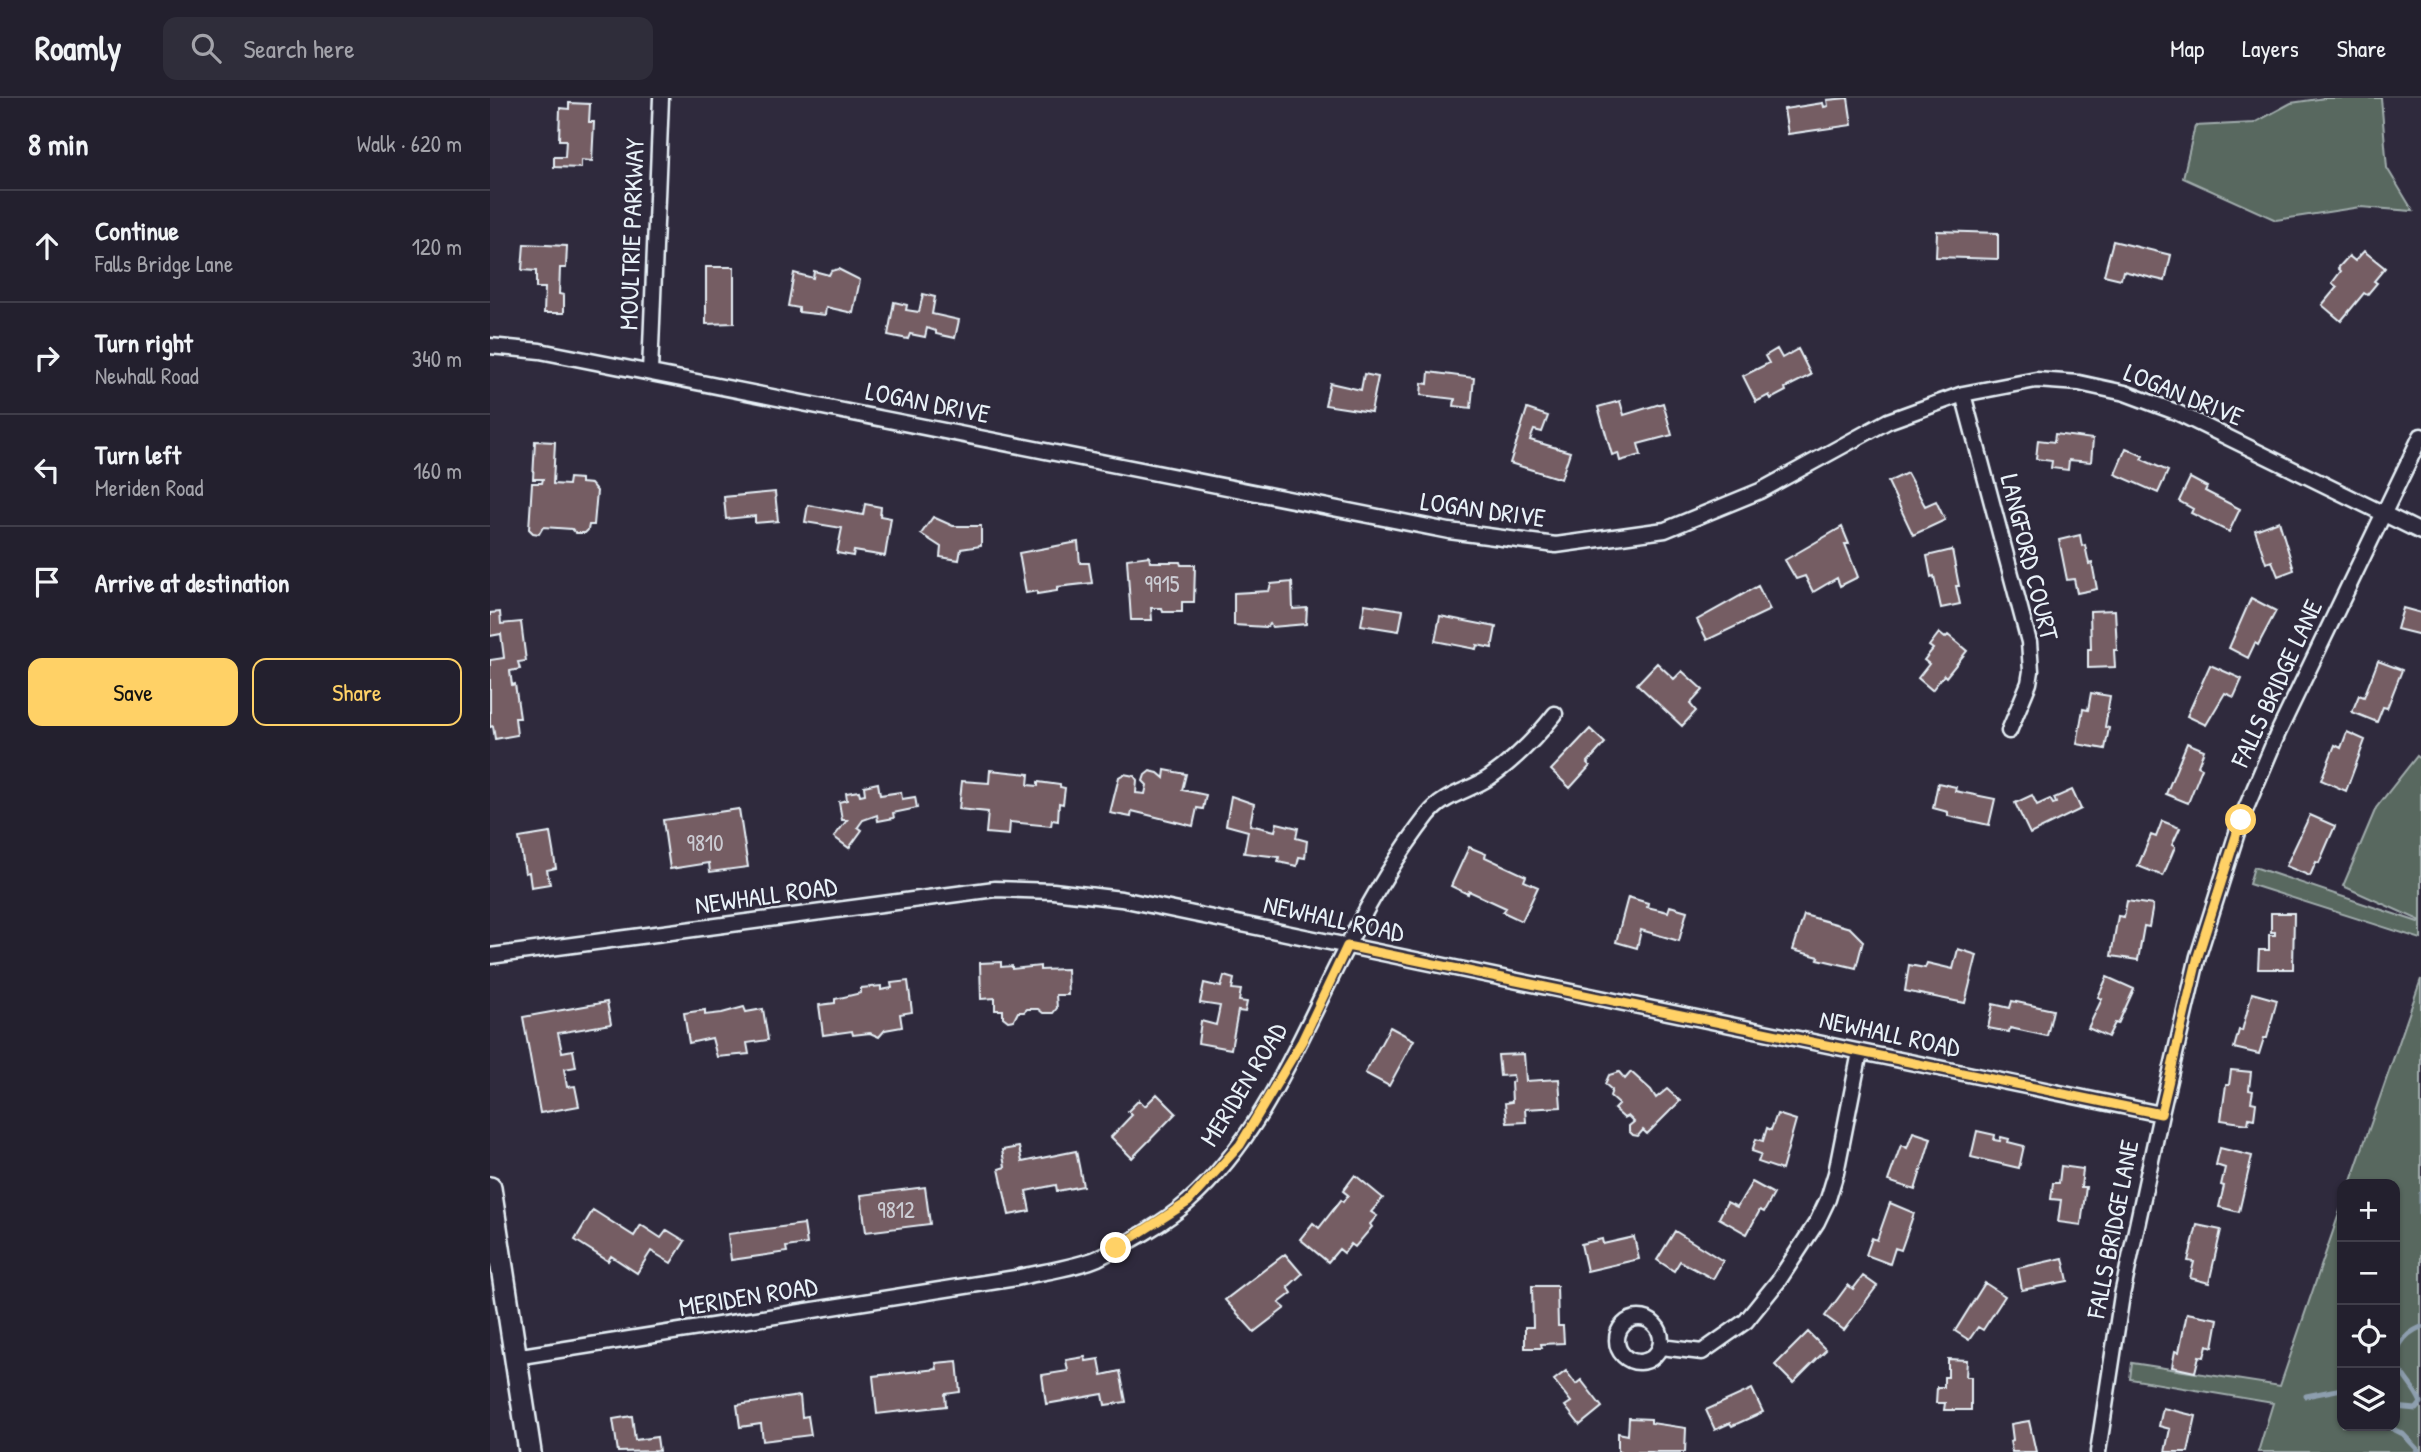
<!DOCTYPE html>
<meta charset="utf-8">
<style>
:root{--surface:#23202e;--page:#2f2d3a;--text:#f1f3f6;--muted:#a3a3aa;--line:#403e4a;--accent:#ffd166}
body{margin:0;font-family:"Patrick Hand",sans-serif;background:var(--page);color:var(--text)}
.controls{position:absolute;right:21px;bottom:21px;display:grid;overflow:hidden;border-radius:14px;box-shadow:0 2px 5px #0004}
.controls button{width:63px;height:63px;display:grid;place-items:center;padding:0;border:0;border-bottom:2px solid var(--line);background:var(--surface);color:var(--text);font:35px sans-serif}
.stop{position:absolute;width:21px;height:21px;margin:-16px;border:5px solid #ffd166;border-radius:50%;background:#fff}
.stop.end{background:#ffd166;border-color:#fff;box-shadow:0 2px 7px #0008}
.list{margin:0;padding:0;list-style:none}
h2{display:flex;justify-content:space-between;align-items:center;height:91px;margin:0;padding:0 28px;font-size:30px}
h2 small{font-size:23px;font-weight:400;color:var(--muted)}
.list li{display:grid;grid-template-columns:46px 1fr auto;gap:21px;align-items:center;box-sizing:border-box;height:112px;padding:0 28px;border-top:2px solid var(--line)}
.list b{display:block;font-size:26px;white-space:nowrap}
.list p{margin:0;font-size:23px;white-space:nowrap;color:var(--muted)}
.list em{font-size:23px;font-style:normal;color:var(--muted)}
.actions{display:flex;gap:14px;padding:21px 28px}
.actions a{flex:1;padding:16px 0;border:2px solid var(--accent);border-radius:14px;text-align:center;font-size:24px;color:var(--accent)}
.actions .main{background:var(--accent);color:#111}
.icon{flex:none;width:38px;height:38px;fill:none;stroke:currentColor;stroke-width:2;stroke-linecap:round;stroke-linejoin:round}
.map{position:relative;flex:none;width:1931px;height:1354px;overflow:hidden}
header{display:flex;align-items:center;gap:42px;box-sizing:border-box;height:98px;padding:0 35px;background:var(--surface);border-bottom:2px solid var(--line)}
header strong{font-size:33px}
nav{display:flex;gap:38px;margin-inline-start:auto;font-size:24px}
.search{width:490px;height:63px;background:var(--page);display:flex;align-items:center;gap:18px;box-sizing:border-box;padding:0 24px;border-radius:14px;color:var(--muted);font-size:26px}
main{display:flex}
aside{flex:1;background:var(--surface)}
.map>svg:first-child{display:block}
.green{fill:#59685f;stroke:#a0acac;stroke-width:2}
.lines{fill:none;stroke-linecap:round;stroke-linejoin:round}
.stream{stroke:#8d9eae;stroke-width:5}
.building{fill:#745d64;stroke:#e8f1f8;stroke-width:2}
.minor-casing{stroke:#e8f1f8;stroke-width:19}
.secondary-casing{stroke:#e8f1f8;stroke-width:26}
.minor{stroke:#2f2a3d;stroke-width:14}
.secondary{stroke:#2f2a3d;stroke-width:21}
.route{stroke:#ffd166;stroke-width:9}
.labels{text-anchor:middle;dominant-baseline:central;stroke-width:5;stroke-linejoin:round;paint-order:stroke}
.number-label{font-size:23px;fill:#cbccd3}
.street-label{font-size:26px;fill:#e8f1f8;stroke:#2f2a3d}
</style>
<header>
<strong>Roamly</strong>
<div class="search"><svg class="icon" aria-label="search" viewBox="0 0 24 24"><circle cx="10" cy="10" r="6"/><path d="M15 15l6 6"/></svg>Search here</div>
<nav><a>Map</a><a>Layers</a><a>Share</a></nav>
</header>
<main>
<aside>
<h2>8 min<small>Walk · 620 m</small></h2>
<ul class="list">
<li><svg class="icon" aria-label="ahead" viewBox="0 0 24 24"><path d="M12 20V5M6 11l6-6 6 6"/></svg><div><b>Continue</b><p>Falls Bridge Lane</p></div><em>120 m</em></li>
<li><svg class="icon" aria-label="right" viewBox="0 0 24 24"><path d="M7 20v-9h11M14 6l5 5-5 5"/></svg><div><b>Turn right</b><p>Newhall Road</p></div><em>340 m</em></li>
<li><svg class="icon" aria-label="left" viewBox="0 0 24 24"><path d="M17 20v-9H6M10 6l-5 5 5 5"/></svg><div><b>Turn left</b><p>Meriden Road</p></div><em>160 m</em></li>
<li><svg class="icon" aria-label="arrive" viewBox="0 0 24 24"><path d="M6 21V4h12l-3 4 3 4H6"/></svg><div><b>Arrive at destination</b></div></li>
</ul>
<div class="actions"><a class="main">Save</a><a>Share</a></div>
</aside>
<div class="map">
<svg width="1931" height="1354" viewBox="0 0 1931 1354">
<rect width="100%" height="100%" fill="#2f2a3d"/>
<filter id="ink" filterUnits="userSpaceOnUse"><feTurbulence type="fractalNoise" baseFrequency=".0143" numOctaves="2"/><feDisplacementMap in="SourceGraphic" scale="14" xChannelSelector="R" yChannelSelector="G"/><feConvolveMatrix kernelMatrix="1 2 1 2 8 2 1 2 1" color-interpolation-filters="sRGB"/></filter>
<g filter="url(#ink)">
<path class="green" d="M1835,0H1891L1897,70L1923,113L1870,109L1786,122L1693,80L1705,28L1764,25L1801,5Z
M1927,658L1931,661V823L1853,788L1886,710Z
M1764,769L1931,825V841L1759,786Z
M1931,881V1354H1768L1783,1305L1640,1281L1642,1265L1790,1288L1852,1107V1328H1905V1086H1860Z"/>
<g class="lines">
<path class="stream" d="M1931,1096V1117
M1816,1298L1852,1291
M1905,1309L1926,1311L1931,1305C1926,1292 1917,1284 1910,1272C1900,1253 1914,1236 1931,1229
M1897,1328L1913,1336L1928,1352L1926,1354"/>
</g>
<path class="building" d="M1358,0L1362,27L1298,36L1294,11L1333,5L1334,9L1338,8L1337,2Z
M79,5L100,6L99,24H104L102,63L91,62V70L64,69V59H75L76,42H69L70,10L79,11Z
M1447,133L1508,135V161L1446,159Z
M1623,143L1681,157L1675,183L1633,173L1631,181L1614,177Z
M34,146L77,148L76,170H70L69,196L74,197V215H54L55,190H46V173L32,172Z
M1874,153L1895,170L1884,183L1887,185L1877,197L1874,195L1851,223L1832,207L1847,189L1842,185L1851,173L1848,170L1859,158L1865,163Z
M216,169H244V225L216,226Z
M348,171L370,182L363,215L336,209L335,217L309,214V210L298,208L304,175L323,180L324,173L339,177L341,173Z
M433,196L445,199L442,216L469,222L465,240L446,236V233L437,230L435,239L420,236L418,241L398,237L404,204L417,207L416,212L429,214Z
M1287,251L1292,260L1308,251L1321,277L1295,290L1296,293L1281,301L1279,297L1266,304L1253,278L1279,265L1275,258Z
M939,274L984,280L981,310L964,308L965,301L931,297L932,285L938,286Z
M874,276L888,279L881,314L835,307L840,285L871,292Z
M1130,303L1134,317L1173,305L1182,337L1148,346L1151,357L1130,363L1128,355L1122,357L1108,309Z
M1037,311L1058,318L1052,334L1044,332L1040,342L1080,354L1071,381L1020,365Z
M1565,336L1603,341L1601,364L1579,362L1578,372L1561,370L1562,363L1546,361L1548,342L1564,344Z
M45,343L65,344L63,386L78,387L79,380L91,381V385L101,386L107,393L104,427H99L98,432L95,435H86L82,431L53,429L49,436L43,435L39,431L42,385H52L53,381H43Z
M1636,350L1653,358L1651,361L1678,373L1668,395L1625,376Z
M1417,375L1435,408L1446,403L1455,422L1423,437L1398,384Z
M1700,380L1717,389L1715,393L1750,411L1739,434L1701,415L1703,411L1689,403Z
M285,394L288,423L265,425V418L236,421L234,399Z
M375,406L391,409L390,418L401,420L395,458L364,453L363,458L347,455L352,430L315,424L318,407L373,417Z
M443,419L463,428H491V448L471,451L469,462L450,459L451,449L431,436Z
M1789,423L1804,472L1788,478L1782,463L1776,465L1765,432Z
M1352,429L1359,446H1355L1368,479L1350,488L1347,480L1323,494L1315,478L1306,481L1295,462Z
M1590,437L1592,448L1595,447L1599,466L1602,465L1607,491L1587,495L1584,481L1577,482L1569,442Z
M588,444L590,465H599L602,485L567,489V493L547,496V493L536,495L529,455Z
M1462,452L1469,488H1466L1470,506L1451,510L1444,478L1441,479L1437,458Z
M659,458L660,464H690L691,467H705L704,504H692V514H673L672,510H661L662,522H641L637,461Z
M802,484L803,511L817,510L816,526L782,529L780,526L776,529L744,527V495L779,493L781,486Z
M1268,488L1280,512L1217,542L1207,522Z
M1761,500L1786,513L1768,547L1765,545L1758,560L1739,550Z
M875,506L913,512L909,533L871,527Z
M1913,510L1931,515V537L1907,531Z
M1625,512L1627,552H1624L1625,569L1598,570V551H1601L1600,513Z
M10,514L11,526L31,524L36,563L28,564L30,571L20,573L22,587L25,586L30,620H25L27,637L5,641L3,628L0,629V562L14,560L11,536L0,538V515Z
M950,518L1006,529L1002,550L987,547L986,551L945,543Z
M1449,535L1455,540L1458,537L1477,553L1456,579L1454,577L1442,592L1428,580L1439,566L1434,562L1443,551L1439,548Z
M1888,563L1912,572L1897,610L1893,609L1887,624L1862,614L1869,597L1874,599Z
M1167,565L1184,581L1192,573L1213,592L1200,606L1206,613L1192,628L1147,586Z
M1720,567L1752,581L1744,599L1735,595L1716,627L1697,618Z
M1601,595L1620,598L1615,629L1619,630L1615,651L1587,646L1593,611L1598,612Z
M1100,631L1115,645L1097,665L1100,668L1080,690L1061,672Z
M1857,634L1875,642L1856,693L1831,682L1845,647L1851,650Z
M1697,645L1714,652L1708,668L1712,670L1698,705L1676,696Z
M500,672L539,676L538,687L548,688V684L570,687V689L575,690L573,706L569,705L568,723L562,722L561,728L520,724L519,737L496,735L498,714L469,711L472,683L499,685Z
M675,672L696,676L692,692L716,697L713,711L707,710L703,728L642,713L641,719L620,715L629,679L634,676L644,678L647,682L646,695L655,696L657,687L653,683L655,677L660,673L668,675L674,680Z
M388,685L390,697L411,694L412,701L425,699L427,710L403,715L404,720L388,723L387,717L373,722L368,729L372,732L359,750L344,739L357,722H352L349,704L357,702L356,695L369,693L370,697L375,696L374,688Z
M1448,685L1466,689L1465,693L1505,701L1499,727L1458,718V714L1443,710Z
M1582,692L1591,711L1540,736L1525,705L1542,697L1547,707L1560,701L1563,706L1566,705L1564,700Z
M741,698L764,706L760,727L785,733L787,725L808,730L806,740L817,743L815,760L809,759L807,768L788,764L789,759L754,755L758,733L736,727Z
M249,711L258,769L220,774L219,765L180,771L173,722Z
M1820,717L1845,728L1829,765L1826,764L1820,778L1796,768Z
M1672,723L1690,730L1682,747L1685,749L1673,778L1648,768L1661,737L1666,739Z
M60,735L66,770L57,772L60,786L41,789L39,774L35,775L29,740Z
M979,749L996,756L995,759L1036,778L1034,783L1048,789L1032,823L1013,814L1016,810L979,793L978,796L961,788Z
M1138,799L1158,805L1157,809L1178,814L1180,808L1197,813L1189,843L1151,832L1147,850L1126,844Z
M1637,803L1663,807L1659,829L1654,828L1648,862L1621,858L1628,818L1634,819Z
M1781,815H1804L1803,871H1768L1769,852H1779V837H1785V834H1781Z
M1314,817L1360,830L1373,843L1366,870L1328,861L1329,859L1303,852Z
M1468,851L1487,857L1475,905L1415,893L1419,867L1435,870L1437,865L1463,871Z
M511,864V869L522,868V871L550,868V872L577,871L578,897H566L567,910L563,915H553L548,911H537L534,914H528L524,922L518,923L513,919V912H505V900L491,901L490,865Z
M734,878L744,881L742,891L751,892L749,903L757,904L755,914L748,913L741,951L708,945L711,923L726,927L730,908L710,905L714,885L731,889Z
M1617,879L1644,891L1628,926L1625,925L1618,939L1598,930L1612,901L1608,899Z
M418,883L422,914L410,916L412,929L395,932L389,939L380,935L363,937L362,933L333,937L329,907L345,905V901L371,895V890L391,888V892L402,890L401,885Z
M1762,895L1787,902L1777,940H1774L1769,956L1744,950L1749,932L1752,933Z
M1522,903L1563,912L1557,938L1520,930L1519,934L1498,930L1503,906L1520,910Z
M117,904L121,926L68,935L72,954L83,952L86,969L74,971L77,989L85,988L89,1008L50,1015L33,919Z
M254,909L256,914L273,911L278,942L257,945L259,956L227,959L222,940L199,945L194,915L215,912V917L232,915Z
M900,929L924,942L899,988L875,975Z
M1034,956L1036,983L1069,981L1071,1009L1035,1011L1036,1024L1017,1025L1015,1005L1022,1004L1021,984L1024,983L1023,977L1010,978L1008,957Z
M1741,972L1761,974L1759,992L1763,993L1761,1004L1766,1005L1764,1021L1759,1020L1758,1026L1731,1022L1736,987H1739Z
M1129,974L1135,981L1141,974L1161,992L1166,1000L1177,991L1190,1003L1157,1036L1153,1032L1148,1038L1143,1037L1139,1033V1028L1144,1024L1138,1018L1134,1020L1124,1011L1129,1006L1120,998L1122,992L1115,986L1119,977Z
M667,996L686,1015L642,1060L621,1039L642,1017L638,1013L649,1002L655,1008Z
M1287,1016L1306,1022L1292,1072L1268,1064L1271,1056L1262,1053L1266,1041L1273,1043L1277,1030L1281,1032Z
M1487,1033L1505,1037L1504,1042L1510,1043L1511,1039L1519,1041L1518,1044L1534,1048L1529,1070L1481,1059Z
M1423,1034L1441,1040L1425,1092L1398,1083L1411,1047L1417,1050Z
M529,1049L532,1064L586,1053L593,1088L567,1093L566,1087L536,1093L540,1113L519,1117L509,1071L515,1069L512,1052Z
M1730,1050L1762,1058L1749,1114L1729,1109L1734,1088L1731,1087L1735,1070L1726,1067Z
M1571,1068L1593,1071L1591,1089H1596L1591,1127L1568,1124L1571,1102L1561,1101L1563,1085H1569Z
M865,1077L893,1100L881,1114L887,1118L880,1126L882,1129L865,1149L861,1146L854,1155L849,1151L838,1164L810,1141L823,1125L829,1130L851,1102L853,1104L858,1097L853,1093Z
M1262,1084L1284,1096L1274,1114L1270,1112L1257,1136L1229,1120L1237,1104L1247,1109Z
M435,1089L440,1126L376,1134L371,1097Z
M1400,1105L1424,1115L1411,1152L1405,1150L1400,1166L1376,1157L1382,1140L1387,1142Z
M103,1112L144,1138L151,1127L171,1140L177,1132L195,1143L181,1165L161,1153L147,1175L121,1158L118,1163L85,1142Z
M314,1126L317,1146L296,1149L297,1154L241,1162L238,1136Z
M1707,1127L1731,1132L1719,1185L1700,1180L1704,1164L1698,1163Z
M1185,1133L1233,1163L1223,1181L1190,1163L1184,1173L1167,1162Z
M1144,1139L1149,1161L1097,1173L1091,1146L1112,1141L1113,1146Z
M795,1156L812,1176L798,1189L802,1195L789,1205L795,1210L764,1234L735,1202Z
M1573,1160L1578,1183L1532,1192L1528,1170Z
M1373,1178L1387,1188L1354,1232L1335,1218L1358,1187L1363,1191Z
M1495,1185L1515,1198L1493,1232L1488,1229L1479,1242L1465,1233Z
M1042,1188H1067L1068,1228H1073L1074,1245L1051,1246L1052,1250H1035V1229H1043Z
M1697,1215L1728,1221L1723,1249L1717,1247L1714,1259L1709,1258L1705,1274L1682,1269L1685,1253L1689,1254Z
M1318,1234L1336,1252L1303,1285L1285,1267Z
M595,1259L596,1263L609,1261L612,1277L630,1273L636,1304L615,1307L613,1296L556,1306L552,1277L578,1273L576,1262Z
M1458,1261L1477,1262L1476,1279H1481V1312H1454L1455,1305H1446L1447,1289H1454V1279H1458Z
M467,1263L470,1294L455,1296L456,1308L387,1316L383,1278L447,1271L446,1265Z
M1076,1273L1086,1286L1091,1282L1112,1309L1090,1327L1075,1308L1081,1304L1064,1282Z
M1262,1291L1273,1314L1242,1328L1240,1325L1225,1332L1216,1312Z
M310,1298L312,1319L318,1318L321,1337L273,1343L271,1326L250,1329L247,1307Z
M1673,1310L1706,1318L1698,1354H1675L1680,1331L1669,1328Z
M142,1318L145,1342L167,1339L169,1353L128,1354L123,1321Z
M1139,1320L1161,1321V1325L1196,1330L1195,1354H1128V1335L1138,1337Z
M1539,1323L1546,1354H1522L1520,1343L1523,1342L1521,1326Z"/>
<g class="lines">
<defs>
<path id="minor" d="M0,248L50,253L959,433L1066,447L1175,432L1270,393L1398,323L1473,296L1546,282L1589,285L1635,295L1686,314L1931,434
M160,274L171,0
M1473,296L1539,544L1541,573L1539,585L1519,633
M0,858L505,791L563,793L631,801L1671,1016
M1127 1242a22 22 0 1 1 44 0a22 22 0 1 1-44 0Z
M1171,1249L1212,1254L1256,1223L1289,1182L1327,1124L1338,1101L1346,1075L1370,954
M25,1259L526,1180C551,1174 585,1170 608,1160C635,1147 676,1124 698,1104C775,1036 811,936 857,848C880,803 907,757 938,717C954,696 980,693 1000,679C1024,662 1047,639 1065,616
M1608,1354L1632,1197L1671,1016L1708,858L1751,722L1788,635L1931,338"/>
<path id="secondary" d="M0,1090L40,1354"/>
</defs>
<use href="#minor" class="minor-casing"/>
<use href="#secondary" class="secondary-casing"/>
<use href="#minor" class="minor"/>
<use href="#secondary" class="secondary"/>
</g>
</g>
<g class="lines" filter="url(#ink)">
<path class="route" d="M626,1150L698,1104L750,1047L812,943L857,848L1671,1016L1708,858L1751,722"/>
</g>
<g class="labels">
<g class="number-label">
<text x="672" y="485">9915</text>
<text x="215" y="744">9810</text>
<text x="406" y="1111">9812</text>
</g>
<g class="street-label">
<text transform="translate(141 136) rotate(-88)">MOULTRIE PARKWAY</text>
<text transform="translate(1694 296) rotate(22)">LOGAN DRIVE</text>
<text transform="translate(438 304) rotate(11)">LOGAN DRIVE</text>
<text transform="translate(993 411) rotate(8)">LOGAN DRIVE</text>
<text transform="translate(1540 459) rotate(76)">LANGFORD COURT</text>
<text transform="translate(1786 585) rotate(-65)">FALLS BRIDGE LANE</text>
<text transform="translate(276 797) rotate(-8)">NEWHALL ROAD</text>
<text transform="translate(844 820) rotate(12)">NEWHALL ROAD</text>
<text transform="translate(1400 935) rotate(12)">NEWHALL ROAD</text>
<text transform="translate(753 986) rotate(-58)">MERIDEN ROAD</text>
<text transform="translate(1622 1131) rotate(-79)">FALLS BRIDGE LANE</text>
<text transform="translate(258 1198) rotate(-9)">MERIDEN ROAD</text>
</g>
</g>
</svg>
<div class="controls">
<button>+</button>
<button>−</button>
<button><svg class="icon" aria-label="locate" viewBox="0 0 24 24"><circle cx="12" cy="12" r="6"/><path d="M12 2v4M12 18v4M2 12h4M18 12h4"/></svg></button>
<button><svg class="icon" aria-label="layers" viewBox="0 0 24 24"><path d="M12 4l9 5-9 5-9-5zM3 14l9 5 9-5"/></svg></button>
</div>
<div class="stop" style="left:1751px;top:722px"></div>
<div class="stop end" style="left:626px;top:1150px"></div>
</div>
</main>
